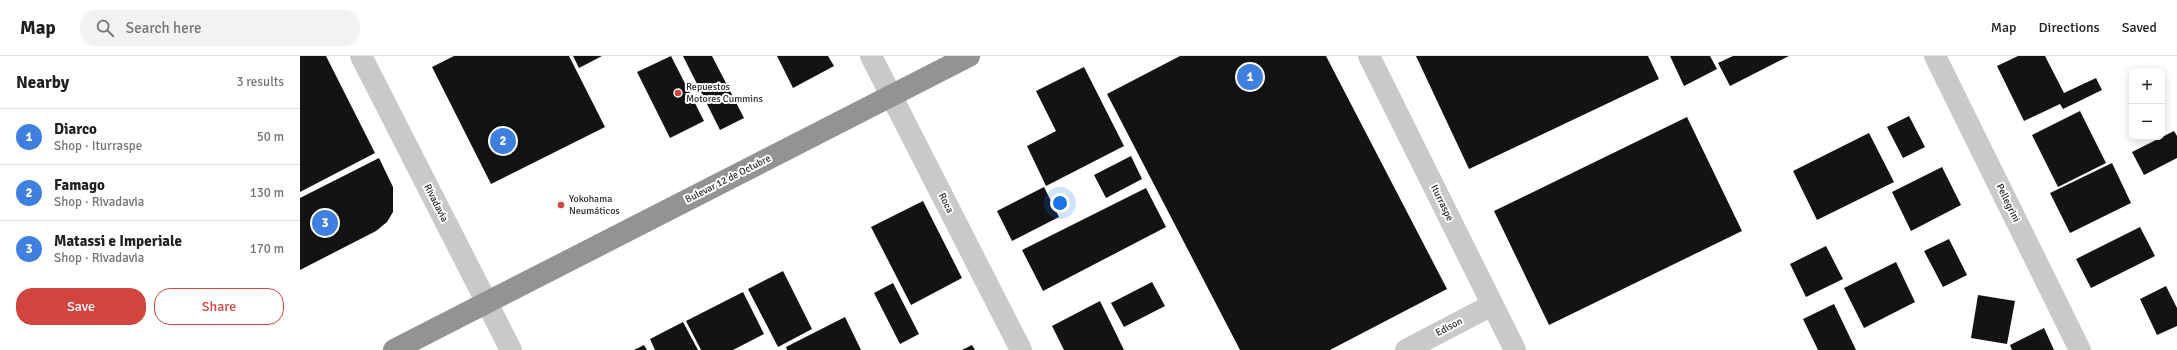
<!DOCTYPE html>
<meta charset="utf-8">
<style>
:root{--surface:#fff;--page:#f2f2f2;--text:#202124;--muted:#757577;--line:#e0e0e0;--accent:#d2453f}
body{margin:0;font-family:Signika,sans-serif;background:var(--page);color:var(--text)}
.controls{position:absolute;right:12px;top:12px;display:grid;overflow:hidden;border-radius:8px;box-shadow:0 2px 10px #0003}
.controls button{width:36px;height:36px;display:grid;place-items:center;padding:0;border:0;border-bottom:1px solid var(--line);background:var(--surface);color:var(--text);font:20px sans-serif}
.you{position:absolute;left:760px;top:147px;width:14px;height:14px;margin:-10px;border:3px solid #fff;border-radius:50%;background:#1a73e8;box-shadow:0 0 0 6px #1a73e833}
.badge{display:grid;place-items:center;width:26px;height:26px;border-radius:50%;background:var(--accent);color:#fff;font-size:13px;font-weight:700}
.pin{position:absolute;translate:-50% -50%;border:2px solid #fff;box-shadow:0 1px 4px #0006}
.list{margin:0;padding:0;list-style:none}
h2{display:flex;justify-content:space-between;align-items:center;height:52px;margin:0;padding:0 16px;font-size:17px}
h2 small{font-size:13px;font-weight:400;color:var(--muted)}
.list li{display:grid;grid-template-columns:26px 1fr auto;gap:12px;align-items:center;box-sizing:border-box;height:56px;padding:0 16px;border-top:1px solid var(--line)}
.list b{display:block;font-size:15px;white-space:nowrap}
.list p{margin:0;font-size:13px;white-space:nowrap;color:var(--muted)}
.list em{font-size:13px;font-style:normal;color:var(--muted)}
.actions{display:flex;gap:8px;padding:12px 16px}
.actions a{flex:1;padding:9px 0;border:1px solid var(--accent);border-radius:16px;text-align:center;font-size:14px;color:var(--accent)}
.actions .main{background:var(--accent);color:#fff}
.icon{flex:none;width:22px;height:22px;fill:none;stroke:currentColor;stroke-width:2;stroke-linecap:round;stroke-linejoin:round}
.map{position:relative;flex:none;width:1877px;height:294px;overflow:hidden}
header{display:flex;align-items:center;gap:24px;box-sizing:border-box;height:56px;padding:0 20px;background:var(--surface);border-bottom:1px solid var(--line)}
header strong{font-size:19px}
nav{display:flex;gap:22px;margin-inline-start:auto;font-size:14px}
.search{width:280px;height:36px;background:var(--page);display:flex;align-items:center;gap:10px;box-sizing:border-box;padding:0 14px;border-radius:16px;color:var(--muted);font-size:15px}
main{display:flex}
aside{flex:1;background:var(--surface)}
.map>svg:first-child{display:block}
.building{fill:#131313}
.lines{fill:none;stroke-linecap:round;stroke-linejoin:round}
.minor{stroke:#c9c9c9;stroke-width:22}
.highway{stroke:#939393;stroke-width:22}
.poi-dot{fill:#d2453f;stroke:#fff;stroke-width:1.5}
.labels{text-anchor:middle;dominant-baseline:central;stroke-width:4;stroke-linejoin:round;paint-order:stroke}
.poi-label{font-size:10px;fill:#2c2c2c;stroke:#fff;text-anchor:start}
.street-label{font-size:10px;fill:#2c2c2c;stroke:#fff}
</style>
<header>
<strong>Map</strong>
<div class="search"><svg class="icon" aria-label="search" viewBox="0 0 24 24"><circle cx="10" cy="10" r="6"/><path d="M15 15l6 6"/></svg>Search here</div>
<nav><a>Map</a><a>Directions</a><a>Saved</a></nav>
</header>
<main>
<aside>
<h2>Nearby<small>3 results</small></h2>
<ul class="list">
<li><span class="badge" style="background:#3f7fe0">1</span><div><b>Diarco</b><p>Shop · Iturraspe</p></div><em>50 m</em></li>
<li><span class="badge" style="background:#3f7fe0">2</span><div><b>Famago</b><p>Shop · Rivadavia</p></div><em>130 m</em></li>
<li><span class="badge" style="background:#3f7fe0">3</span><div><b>Matassi e Imperiale</b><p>Shop · Rivadavia</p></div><em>170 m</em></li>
</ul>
<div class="actions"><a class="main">Save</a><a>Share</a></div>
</aside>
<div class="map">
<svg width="1877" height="294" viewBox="0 0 1877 294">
<rect width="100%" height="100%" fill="#fff"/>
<path class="building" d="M0,0H26L75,97L0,136Z
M154,0H269L305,71L191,128L132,11Z
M273,0H302L279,12Z
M371,0L404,65L370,82L337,16Z
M383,0H412L444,62L420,74Z
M477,0H528L534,10L493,32Z
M880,0H1026L1147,233L1030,294H940L807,38Z
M1116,0H1348L1359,23L1169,113Z
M1370,0H1410L1417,13L1384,30Z
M1433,0H1489L1430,30L1418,7Z
M1718,0H1745L1764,37L1796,22L1802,34L1763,53L1760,48L1724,65L1697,10Z
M784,11L824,90L746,130L727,90L756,75L736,35Z
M1780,55L1806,107L1758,131L1732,79Z
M1609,60L1625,91L1603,102L1587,71Z
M1387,61L1442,175L1249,269L1194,155Z
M1874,75L1877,80V102L1844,119L1832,96Z
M1569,77L1594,126L1517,164L1493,115Z
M831,100L842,123L806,142L794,119Z
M79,102L93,131V156L87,166L76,175L0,214V142Z
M1812,107L1831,147L1770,177L1750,137Z
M1642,111L1661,149L1611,175L1592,136Z
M744,131L759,161L712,185L697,155Z
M846,132L866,171L743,235L722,194Z
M623,145L662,222L611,249L571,171Z
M1840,171L1855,200L1791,232L1776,203Z
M1649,183L1667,219L1643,231L1624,195Z
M1526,190L1543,223L1506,241L1490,208Z
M1596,206L1615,246L1564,272L1544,232Z
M483,215L512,273L478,291L448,233Z
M852,226L865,250L824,271L811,247Z
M593,227L619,278L600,288L574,237Z
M1866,230L1877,252V270L1857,279L1840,243Z
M443,236L464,278L433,294H401L386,265Z
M1678,239L1715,245L1707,288L1671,282Z
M800,245L824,294H764L752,270Z
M1534,248L1556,294H1518L1503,263Z
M545,261L561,294H487L486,291Z
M383,266L398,294H355L350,283Z
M1744,272L1754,294H1712L1710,289Z
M344,289L347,294H334Z
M672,289L675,294H662Z"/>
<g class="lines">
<path class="minor" d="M61,0L211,294
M571,0L721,294
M1069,0L1215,294
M1635,0L1780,294
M1106,294L1192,249"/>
<path class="highway" d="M94,294L669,0"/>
</g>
<g class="poi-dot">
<circle cx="378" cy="37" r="4"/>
<circle cx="261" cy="149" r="4"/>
</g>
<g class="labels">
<g class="poi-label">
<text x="386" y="31">Repuestos<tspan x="386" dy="12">Motores Cummins</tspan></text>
<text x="269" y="143">Yokohama<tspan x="269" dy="12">Neumáticos</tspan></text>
</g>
<g class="street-label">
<text transform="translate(428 123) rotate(-27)">Bulevar 12 de Octubre</text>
<text transform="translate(136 147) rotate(63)">Rivadavia</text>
<text transform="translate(646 147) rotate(63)">Roca</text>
<text transform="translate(1142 147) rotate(64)">Iturraspe</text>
<text transform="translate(1708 147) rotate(64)">Pellegrini</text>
<text transform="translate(1149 271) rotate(-28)">Edison</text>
</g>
</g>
</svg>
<div class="controls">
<button>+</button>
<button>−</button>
</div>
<div class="you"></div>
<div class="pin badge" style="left:950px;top:21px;background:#3f7fe0">1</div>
<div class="pin badge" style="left:203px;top:85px;background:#3f7fe0">2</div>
<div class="pin badge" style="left:25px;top:167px;background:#3f7fe0">3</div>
</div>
</main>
